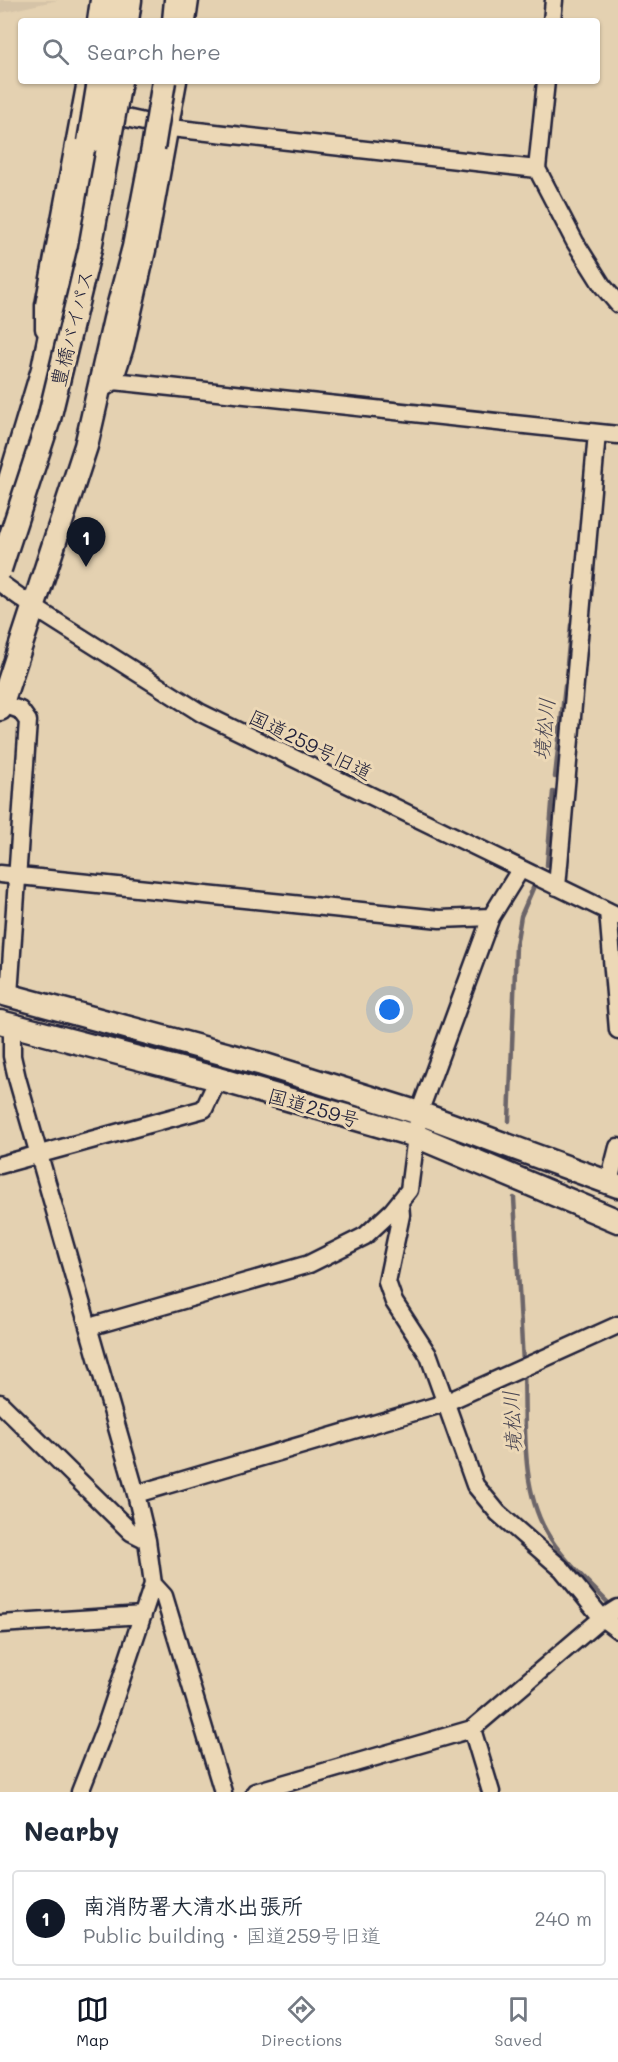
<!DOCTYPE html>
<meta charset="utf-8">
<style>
:root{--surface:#fff;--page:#f2f2f3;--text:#1f2937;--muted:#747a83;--line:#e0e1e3;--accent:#111827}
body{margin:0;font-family:Mali,"Klee One",sans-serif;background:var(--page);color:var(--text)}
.you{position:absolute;left:390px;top:1010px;width:21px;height:21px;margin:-15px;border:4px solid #fff;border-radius:50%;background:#1a73e8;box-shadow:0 0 0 9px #1a73e833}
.badge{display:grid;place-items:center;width:39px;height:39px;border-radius:50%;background:var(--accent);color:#fff;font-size:20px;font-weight:700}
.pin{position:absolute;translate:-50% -50px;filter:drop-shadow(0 2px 3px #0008)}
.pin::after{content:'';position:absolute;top:32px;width:21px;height:18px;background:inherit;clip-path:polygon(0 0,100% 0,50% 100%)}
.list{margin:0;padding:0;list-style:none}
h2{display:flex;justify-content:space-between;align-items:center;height:78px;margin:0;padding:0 24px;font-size:26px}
h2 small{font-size:20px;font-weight:400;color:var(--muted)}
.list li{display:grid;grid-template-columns:39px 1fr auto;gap:18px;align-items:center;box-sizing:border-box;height:96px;margin:0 12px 12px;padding:0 12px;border:2px solid var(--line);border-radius:6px}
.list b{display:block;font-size:22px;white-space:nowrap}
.list p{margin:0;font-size:20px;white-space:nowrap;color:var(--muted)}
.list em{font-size:20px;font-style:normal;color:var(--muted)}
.icon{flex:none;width:33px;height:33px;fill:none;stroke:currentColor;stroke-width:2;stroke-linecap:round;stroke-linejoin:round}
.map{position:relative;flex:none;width:618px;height:1792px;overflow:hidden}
.search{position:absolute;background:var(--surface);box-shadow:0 2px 4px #0004;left:18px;right:18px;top:18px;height:66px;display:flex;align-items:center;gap:15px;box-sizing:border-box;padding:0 21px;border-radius:6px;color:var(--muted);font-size:22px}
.sheet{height:186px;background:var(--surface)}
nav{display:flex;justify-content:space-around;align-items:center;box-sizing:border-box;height:84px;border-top:2px solid var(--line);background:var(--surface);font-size:16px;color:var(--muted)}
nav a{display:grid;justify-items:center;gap:3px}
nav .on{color:var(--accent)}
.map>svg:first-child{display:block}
.built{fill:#d5c3a7}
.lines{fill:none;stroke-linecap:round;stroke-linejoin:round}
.stream{stroke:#6c6569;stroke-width:4.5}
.minor-casing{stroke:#22223b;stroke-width:21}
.highway-casing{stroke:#22223b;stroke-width:27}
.minor{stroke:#ecd8b6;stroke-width:16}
.highway{stroke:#ecd8b6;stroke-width:22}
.highway-bridge-casing{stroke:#22223b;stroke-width:27;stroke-linecap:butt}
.highway-bridge{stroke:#ecd8b6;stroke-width:22}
.labels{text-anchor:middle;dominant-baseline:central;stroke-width:6;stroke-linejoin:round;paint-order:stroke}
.street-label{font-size:20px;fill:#22223b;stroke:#ecd8b6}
.water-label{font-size:21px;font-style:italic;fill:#474452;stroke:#ecd8b6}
</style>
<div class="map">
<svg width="618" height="1792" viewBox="0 0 618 1792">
<rect width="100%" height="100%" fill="#e4d1b1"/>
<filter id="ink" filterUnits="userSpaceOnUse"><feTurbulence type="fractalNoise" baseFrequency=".0167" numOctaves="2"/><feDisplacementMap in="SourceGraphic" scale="12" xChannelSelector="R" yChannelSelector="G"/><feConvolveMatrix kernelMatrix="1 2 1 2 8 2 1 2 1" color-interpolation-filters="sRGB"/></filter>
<g filter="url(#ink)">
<path class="built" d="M0,0H58L0,13Z"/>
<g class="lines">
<path class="stream" d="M567,664L571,625
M555,777L565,686
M547,865L553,792
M509,1121L516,946L521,916L534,886
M514,1198L523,1363
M524,1372C526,1423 520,1485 546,1531C562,1560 591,1584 613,1608"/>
<defs>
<path id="minor" d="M96,21L99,0
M187,21L190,0
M552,21L554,0
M546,81L537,169L575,242L602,285L618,304
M81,108L171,128L537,169
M44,329V305L86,81
M114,381L618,435
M107,386L114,381L125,347L148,246L178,81
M0,583L35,608L201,713L618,916
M3,704L20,710L28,721L9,995
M0,874L440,919L491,917
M557,887L597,433
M608,911L618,1030
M12,1025V1056L17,1078L136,1494L147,1540L153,1584L105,1728L80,1792
M0,1165L204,1109L218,1079
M609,1182L618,1147
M400,1202L401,1215L387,1282L394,1302L429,1356L475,1485L498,1513L562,1569L602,1618L618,1630
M89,1327L309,1264L365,1236L392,1211L409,1190L419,1113L491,917L520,870
M0,1403L131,1532L147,1540
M136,1494L445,1403L618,1325
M153,1584L164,1596L223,1792
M0,1624L143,1615
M472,1729L491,1792
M255,1792L472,1729L602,1618L618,1608"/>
<path id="highway" d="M109,21L112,0
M127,21L130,0
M174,21L176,0
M0,513L43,369L89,142
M0,709L86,446L115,319L134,247L153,148
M0,993L262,1064L419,1113L618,1186
M0,1022L218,1079L416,1136L618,1221"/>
</defs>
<use href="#minor" class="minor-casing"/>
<use href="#highway" class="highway-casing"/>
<use href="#minor" class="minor"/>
<use href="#highway" class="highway"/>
<defs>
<path id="highway-bridge" d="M89,142L99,81
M153,148L164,81
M0,569L49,419L90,249L120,81"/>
</defs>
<use href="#highway-bridge" class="highway-bridge-casing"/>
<use href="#highway-bridge" class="highway-bridge"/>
</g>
</g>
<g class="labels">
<g class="street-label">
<text transform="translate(71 328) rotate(-76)">豊橋バイパス</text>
<text transform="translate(311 744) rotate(26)">国道259号旧道</text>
<text transform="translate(314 1107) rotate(16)">国道259号</text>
</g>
<g class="water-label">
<text transform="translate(543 729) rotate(-84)">境松川</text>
<text transform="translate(511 1422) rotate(-93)">境松川</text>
</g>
</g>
</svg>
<div class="you"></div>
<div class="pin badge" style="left:86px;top:567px">1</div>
<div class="search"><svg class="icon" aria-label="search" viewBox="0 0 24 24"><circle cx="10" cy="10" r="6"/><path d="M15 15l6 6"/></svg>Search here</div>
</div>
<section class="sheet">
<h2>Nearby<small></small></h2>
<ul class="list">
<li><span class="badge">1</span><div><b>南消防署大清水出張所</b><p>Public building · 国道259号旧道</p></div><em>240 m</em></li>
</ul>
</section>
<nav>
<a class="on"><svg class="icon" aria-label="map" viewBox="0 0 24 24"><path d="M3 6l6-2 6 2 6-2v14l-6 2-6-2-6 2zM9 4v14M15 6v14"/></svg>Map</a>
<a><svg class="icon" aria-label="directions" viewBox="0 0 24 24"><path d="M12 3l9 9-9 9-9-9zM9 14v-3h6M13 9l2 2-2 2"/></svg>Directions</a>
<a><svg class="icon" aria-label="saved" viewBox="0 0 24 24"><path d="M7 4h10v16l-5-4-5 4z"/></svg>Saved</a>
</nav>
